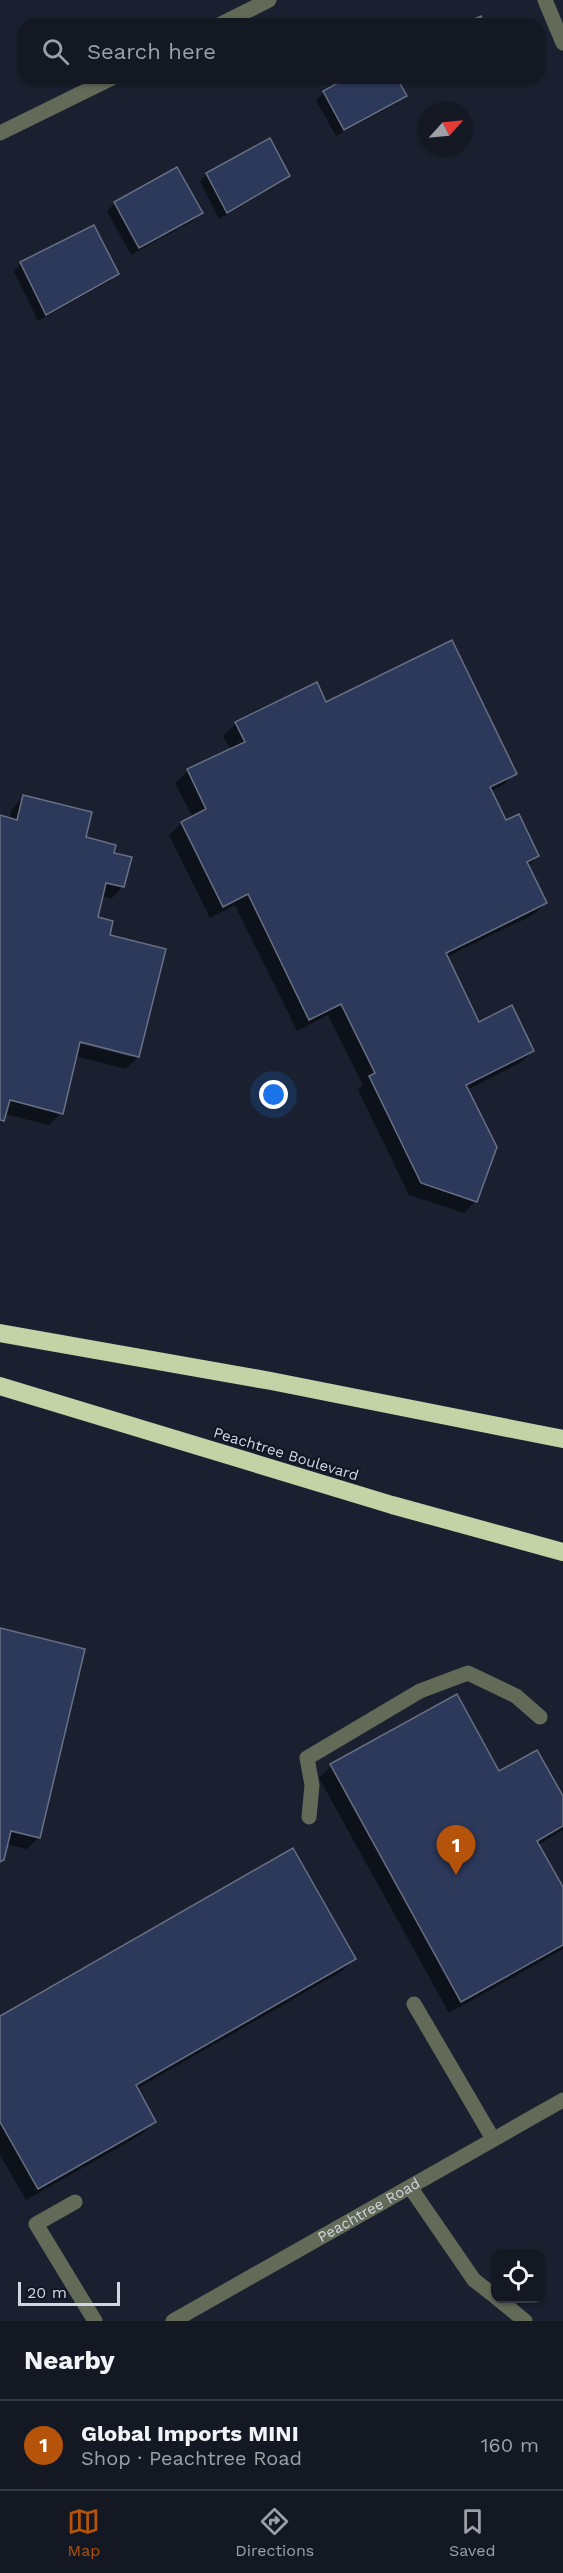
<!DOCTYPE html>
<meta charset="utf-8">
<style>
:root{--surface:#141823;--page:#1d212b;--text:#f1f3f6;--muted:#9da0a6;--line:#333741;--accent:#b45309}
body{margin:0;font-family:"Work Sans",sans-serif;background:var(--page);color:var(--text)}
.controls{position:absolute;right:18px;bottom:18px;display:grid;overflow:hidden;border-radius:12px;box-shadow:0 2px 4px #0004}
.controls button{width:54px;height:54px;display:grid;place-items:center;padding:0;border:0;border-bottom:2px solid var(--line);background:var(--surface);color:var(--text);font:30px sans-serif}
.compass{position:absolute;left:419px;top:102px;width:54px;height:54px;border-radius:50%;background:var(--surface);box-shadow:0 2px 4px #0004;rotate:63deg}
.scale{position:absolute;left:18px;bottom:15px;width:102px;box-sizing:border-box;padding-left:6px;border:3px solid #d1d6e0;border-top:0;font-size:16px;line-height:21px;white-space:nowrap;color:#d1d6e0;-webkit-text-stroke:4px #111625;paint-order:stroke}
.you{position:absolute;left:274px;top:1095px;width:21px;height:21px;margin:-15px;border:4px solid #fff;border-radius:50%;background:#1a73e8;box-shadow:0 0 0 9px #1a73e833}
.badge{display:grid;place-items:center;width:39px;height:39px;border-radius:50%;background:var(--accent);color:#fff;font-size:20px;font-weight:700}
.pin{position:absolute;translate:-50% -50px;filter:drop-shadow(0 2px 3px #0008)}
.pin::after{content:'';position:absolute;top:32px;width:21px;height:18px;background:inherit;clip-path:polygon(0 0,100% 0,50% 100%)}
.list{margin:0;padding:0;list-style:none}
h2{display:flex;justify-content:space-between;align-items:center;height:78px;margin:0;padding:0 24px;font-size:26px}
h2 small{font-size:20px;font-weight:400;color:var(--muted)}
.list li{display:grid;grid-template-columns:39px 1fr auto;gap:18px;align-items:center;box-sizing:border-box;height:90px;padding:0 24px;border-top:2px solid var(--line)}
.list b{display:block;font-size:22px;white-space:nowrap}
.list p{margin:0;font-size:20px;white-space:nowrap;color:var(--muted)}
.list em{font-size:20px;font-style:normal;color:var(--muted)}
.icon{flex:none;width:33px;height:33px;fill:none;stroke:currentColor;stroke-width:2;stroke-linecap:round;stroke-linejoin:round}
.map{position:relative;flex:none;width:563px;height:2321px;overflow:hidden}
.search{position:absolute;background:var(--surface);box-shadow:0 2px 4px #0004;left:18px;right:18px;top:18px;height:66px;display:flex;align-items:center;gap:15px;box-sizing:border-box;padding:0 21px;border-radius:18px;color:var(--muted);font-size:22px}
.sheet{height:168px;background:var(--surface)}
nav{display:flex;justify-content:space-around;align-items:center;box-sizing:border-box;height:84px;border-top:2px solid var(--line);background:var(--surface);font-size:16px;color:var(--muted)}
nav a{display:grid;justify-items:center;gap:3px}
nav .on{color:var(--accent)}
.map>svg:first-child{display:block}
.shadow{fill:#0007;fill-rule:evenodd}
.building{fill:#2d395b;stroke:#687083;stroke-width:1.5}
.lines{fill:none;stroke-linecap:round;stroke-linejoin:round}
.minor{stroke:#646a58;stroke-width:15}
.highway{stroke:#c4d2a6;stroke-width:18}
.labels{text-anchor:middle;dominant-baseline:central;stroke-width:4.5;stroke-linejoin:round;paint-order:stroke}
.street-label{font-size:15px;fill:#d1d6e0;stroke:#111625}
</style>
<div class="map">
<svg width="563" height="2321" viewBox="0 0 563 2321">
<rect width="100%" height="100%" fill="#1a202f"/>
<path class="shadow" d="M350,78H395L405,95L397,103L336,136L316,100L324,93Z
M207,174L288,176L281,183L219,219L200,181Z
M115,203L201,213L194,220L131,255L107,211Z
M21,263L117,273L110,281L38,321L14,271Z
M316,684L325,704L515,773L503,785L491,791L506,822L538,856L528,866L546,903L533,915L446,957L478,1024L533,1051L520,1063L467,1090L476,1201L464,1213L409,1195L358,1090L363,1085L328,1015L297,1031L235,905L210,918L169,835L182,823L193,818L175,783L188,771L231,750L223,736L236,724Z
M24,796L112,854L123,886L111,899L101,896L96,919L108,936L138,1057L126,1069L75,1056L61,1113L49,1125L5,1114L0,1123V817L9,819L12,809ZM73,1039L132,1054V1057L72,1042Z
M0,1630L39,1837L27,1849L6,1844L0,1862Z
M331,1766L499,1773L563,1800V1830L538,1845L563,1890V1949L449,2013L319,1778Z
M354,1959L342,1971L136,2089L154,2122L142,2134L26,2200L0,2155V2017Z"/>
<path class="building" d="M481,16L484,24H464Z
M347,78H397L407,96L344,130L323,91Z
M270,138L290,176L227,213L206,173Z
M177,167L203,213L139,248L114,202Z
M94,225L119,274L46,315L20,262Z
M452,640L517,774L490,787L506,820L519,814L539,856L527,862L547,903L446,953L479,1022L512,1005L534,1051L466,1085L497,1147L477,1202L421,1183L369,1076L375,1073L341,1004L309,1020L248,894L223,907L181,822L206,809L187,769L245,742L235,722L317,682L326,702Z
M23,795L92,812L86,837L116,845L114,853L132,857L124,887L106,883L98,917L113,921L110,935L166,949L139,1057L80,1042L63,1114L10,1100L4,1121L0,1120V815L17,820Z
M0,1628L85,1649L40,1838L11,1831L4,1860L0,1862Z
M457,1694L499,1771L537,1750L563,1796V1826L537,1841L563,1887V1945L461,2002L330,1764Z
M293,1848L356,1959L136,2085L156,2122L38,2189L0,2122V2016Z"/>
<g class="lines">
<g class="minor">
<path d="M545,0L563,43"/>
<path d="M221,24L269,0"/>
<path d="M0,133L112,78"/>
<path d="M309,1817L312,1785L307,1758L420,1691L468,1673L516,1696L540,1717"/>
<path d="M414,2004L493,2139"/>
<path d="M410,2187L474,2280L496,2297"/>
<path d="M75,2202L36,2224L95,2321"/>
<path d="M497,2298L525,2321"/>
<path id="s1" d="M173,2321L563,2100"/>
</g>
<path class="highway" d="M0,1333L271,1381L563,1439
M0,1386L392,1505L563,1552"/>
</g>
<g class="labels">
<g class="street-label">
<text transform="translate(286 1454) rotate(17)">Peachtree Boulevard</text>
<text stroke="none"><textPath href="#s1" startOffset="225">Peachtree Road</textPath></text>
</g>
</g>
</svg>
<div class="controls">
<button><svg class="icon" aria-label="locate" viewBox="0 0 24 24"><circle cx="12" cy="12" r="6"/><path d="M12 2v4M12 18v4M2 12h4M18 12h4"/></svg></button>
</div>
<svg class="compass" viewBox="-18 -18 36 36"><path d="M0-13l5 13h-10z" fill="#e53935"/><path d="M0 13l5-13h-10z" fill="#9da0a6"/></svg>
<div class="scale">20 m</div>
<div class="you"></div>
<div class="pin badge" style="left:456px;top:1875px">1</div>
<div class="search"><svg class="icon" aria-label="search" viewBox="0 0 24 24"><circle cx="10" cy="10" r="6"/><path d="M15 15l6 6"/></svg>Search here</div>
</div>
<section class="sheet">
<h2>Nearby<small></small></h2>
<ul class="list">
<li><span class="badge">1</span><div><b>Global Imports MINI</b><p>Shop · Peachtree Road</p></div><em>160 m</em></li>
</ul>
</section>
<nav>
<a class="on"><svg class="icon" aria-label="map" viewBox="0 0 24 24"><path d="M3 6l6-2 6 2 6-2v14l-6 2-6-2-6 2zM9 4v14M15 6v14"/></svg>Map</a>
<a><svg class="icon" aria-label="directions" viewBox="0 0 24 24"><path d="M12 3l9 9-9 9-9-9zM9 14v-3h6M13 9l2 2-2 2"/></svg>Directions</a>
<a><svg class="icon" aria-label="saved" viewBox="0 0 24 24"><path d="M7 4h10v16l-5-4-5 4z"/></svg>Saved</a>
</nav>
